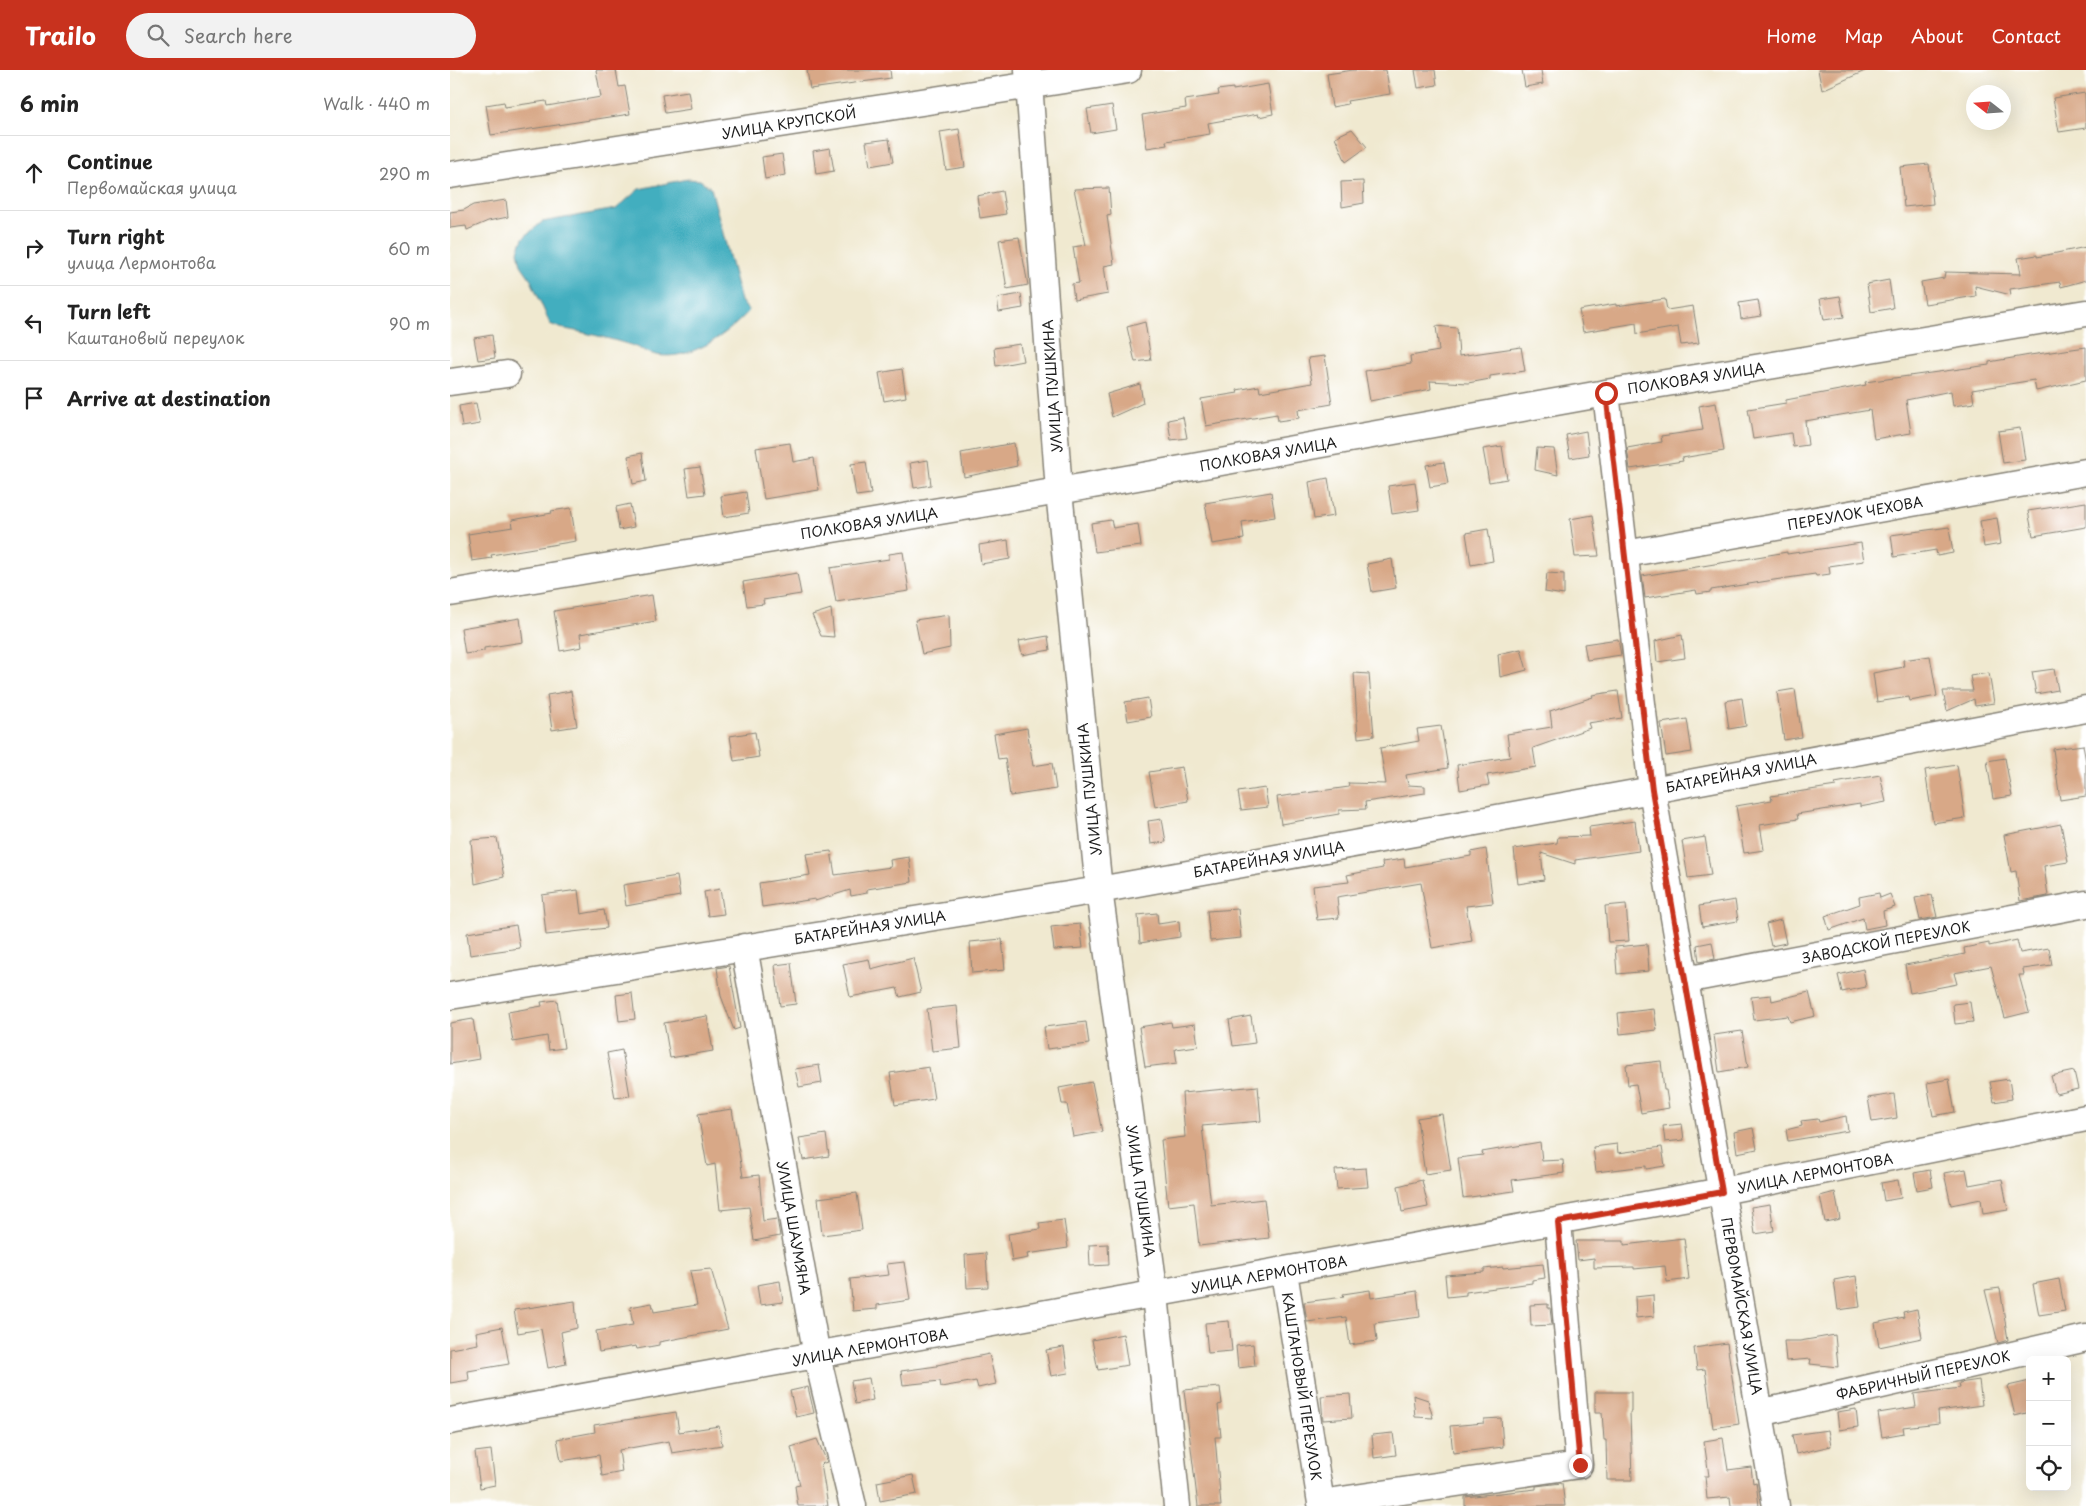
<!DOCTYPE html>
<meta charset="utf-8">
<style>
:root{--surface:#fff;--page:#f2f2f2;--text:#222;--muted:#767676;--line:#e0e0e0;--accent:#c8321e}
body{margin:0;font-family:"Playpen Sans",sans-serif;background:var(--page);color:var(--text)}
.controls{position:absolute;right:15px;bottom:15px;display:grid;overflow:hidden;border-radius:8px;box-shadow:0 5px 20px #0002}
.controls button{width:45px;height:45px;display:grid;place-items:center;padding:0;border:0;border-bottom:1px solid var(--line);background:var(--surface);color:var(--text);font:25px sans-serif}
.compass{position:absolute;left:1516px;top:15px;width:45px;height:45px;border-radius:50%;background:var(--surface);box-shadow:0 5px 20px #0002;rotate:287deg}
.stop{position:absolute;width:15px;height:15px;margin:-11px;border:4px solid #c8321e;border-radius:50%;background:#fff}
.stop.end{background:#c8321e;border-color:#fff;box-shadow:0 1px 5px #0008}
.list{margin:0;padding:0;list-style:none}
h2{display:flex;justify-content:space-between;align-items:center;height:65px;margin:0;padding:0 20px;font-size:21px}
h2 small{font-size:16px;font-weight:400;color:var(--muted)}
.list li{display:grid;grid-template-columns:32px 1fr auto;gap:15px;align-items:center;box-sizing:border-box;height:75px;padding:0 20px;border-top:1px solid var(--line)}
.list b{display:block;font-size:19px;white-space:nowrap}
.list p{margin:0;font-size:16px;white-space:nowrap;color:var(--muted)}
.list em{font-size:16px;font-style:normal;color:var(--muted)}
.icon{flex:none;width:28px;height:28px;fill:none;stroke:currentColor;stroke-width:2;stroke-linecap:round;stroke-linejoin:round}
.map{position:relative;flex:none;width:1636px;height:1436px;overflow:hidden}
header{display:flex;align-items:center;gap:30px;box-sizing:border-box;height:70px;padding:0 25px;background:var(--accent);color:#fff}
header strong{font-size:24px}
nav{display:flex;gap:28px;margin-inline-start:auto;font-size:18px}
.search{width:350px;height:45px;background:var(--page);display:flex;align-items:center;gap:12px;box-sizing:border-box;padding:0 18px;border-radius:28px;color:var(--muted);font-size:19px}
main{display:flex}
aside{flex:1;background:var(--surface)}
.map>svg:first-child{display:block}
.water{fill:#42aebf;stroke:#2f656e}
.building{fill:#d8a887}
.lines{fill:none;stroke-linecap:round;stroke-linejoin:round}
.minor-casing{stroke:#868276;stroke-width:29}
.minor{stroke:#fff;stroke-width:26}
.route{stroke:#c8321e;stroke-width:6}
.labels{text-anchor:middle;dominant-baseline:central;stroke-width:4.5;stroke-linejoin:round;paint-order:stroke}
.street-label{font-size:14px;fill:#1c1c1c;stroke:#fff}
</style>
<header>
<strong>Trailo</strong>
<div class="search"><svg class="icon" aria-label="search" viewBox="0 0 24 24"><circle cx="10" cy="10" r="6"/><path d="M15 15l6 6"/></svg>Search here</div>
<nav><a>Home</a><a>Map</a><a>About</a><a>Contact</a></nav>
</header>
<main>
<aside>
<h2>6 min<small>Walk · 440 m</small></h2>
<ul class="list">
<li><svg class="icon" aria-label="ahead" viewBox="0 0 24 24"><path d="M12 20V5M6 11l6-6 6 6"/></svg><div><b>Continue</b><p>Первомайская улица</p></div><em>290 m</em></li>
<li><svg class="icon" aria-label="right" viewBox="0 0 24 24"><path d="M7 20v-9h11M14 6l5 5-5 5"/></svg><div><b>Turn right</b><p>улица Лермонтова</p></div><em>60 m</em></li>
<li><svg class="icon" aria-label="left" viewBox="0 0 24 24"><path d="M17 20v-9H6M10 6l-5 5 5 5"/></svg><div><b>Turn left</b><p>Каштановый переулок</p></div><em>90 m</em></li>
<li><svg class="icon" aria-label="arrive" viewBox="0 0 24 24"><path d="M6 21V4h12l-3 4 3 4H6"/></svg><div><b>Arrive at destination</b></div></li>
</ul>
</aside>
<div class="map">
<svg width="1636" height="1436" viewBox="0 0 1636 1436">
<rect width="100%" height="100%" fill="#fff"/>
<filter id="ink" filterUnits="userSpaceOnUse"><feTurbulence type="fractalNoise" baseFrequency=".02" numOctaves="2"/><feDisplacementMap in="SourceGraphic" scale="10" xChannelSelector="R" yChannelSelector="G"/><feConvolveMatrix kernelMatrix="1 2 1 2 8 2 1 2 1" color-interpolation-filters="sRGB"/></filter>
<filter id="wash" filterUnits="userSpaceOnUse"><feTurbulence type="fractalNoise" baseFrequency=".0096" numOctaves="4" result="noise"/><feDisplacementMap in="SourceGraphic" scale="20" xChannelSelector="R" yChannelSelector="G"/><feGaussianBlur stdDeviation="1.12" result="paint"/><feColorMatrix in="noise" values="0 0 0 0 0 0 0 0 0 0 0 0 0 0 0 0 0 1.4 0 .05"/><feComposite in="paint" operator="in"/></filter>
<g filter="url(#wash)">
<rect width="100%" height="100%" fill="#f0e9d0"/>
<path class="water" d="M237,109L250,110L261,118L291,231L299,241C276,266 240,291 206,285C197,283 189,278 181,275C158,268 133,262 110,258L100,254L80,208L71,195L68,181L73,168L92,152L166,139L189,119Z"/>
<g id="blocks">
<path class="building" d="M146,0H166L169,17L175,16L180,44L41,65L36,35L54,32L55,37L96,31L97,36L151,27Z
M357,0H440L441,8L360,19Z
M903,0H936L940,24L897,31L898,34L882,37L877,4Z
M965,0H985L987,15L968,18Z
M1072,0H1091L1093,14L1075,17Z
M1368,0H1417L1372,20Z
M818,14L823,44L809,47L808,44L758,53L760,64L716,71L717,75L697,78L692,45L736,38L735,30L769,25L768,20L783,18V20Z
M238,21L241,39L215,43L212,25Z
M1635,23L1636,58L1609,62L1603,28Z
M662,35L666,59L641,63L637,39Z
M509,59L515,97L496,100L490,62Z
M902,59L917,77L896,92L885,67Z
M439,69L443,92L420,96L416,72Z
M380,78L384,101L366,104L363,81Z
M332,84L335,105L315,109L312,87Z
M1479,94L1483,134L1454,137L1450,97Z
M913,111L914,133L892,137L891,112Z
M659,118L661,145L657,146L664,194L654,196L658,224L624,230L622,214L629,213L623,177L636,175L624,119Z
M552,121L556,144L530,148L527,126Z
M56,130L58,147L38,151L17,160L16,156L0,158V142L14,140L23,135Z
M569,167L578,215L557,219L549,170Z
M1636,177V210L1611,217L1610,212L1560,219L1561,225L1525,216L1526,226L1475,234L1471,212L1494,208L1495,202L1571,204L1568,188L1587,185V187Z
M1439,210L1443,238L1421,242L1417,214Z
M571,224L573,238L549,242L547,228Z
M1390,226L1394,247L1374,250L1370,229Z
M1215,229L1217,240L1243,236L1249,273L1231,275L1228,257L1187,264L1186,253L1133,262L1129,240L1166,234V236Z
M1308,230L1311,246L1291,249L1289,233Z
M695,252L701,290L685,292L677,257Z
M986,256L1007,258L1009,286L1071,277L1075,301L1040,306V309L1018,313L980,311L981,319L920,331L915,301L961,294L960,286L989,281Z
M42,265L45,288L28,290L24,268Z
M570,274L573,291L546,296L544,278Z
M1636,277V310L1586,321L1584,310L1522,320L1524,333L1503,336L1501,321L1456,330L1461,363L1424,369L1420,340L1355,351L1358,375L1343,377L1341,363L1303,369L1298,339L1336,333V330L1416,315L1415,312L1539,295V292L1580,285Z
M875,286L882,334L848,340L849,348L828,351L827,344L756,356L751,329L788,323L787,320L809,316L810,322L862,313L858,288Z
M452,299L456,327L434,331L429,303Z
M690,314L693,333L662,347L657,324Z
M26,333L30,354L12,357L9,336Z
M1266,333L1274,381L1232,388L1233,391L1180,399L1177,378L1212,372L1211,366L1253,360L1249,336Z
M733,347L737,368L721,370L718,350Z
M1570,358L1575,390L1553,393L1548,361Z
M1136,361L1139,385L1120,388L1116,365Z
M340,373L343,392L364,388L369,420L314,429L306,378Z
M564,373L567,396L514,407L511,383Z
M1052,376L1057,409L1039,412L1033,379Z
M1087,378L1104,379L1108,405L1085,400Z
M192,383L196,411L183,414L178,386Z
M478,390L481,415L464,418L460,393Z
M416,392L421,424L406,426L401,394Z
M994,392L998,414L980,417L976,395Z
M250,397L255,424L239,426L235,399Z
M878,408L884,446L864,449L859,412Z
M965,412L969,440L942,444L938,416Z
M296,422L299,443L274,447L271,426Z
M821,422L825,447L792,452L794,469L762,474L755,433Z
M1636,432V457L1583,466L1578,441Z
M180,434L184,457L169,460L166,437Z
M121,438L126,471L41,485L42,488L22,491L18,464L63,457L62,450L102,443L101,441Z
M1143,445L1149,486L1125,487L1120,449Z
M1547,448L1551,474L1534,477L1530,451Z
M661,450L663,458L688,454L691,476L645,482L641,453Z
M1499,457L1503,483L1487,486L1486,480L1444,487L1441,465Z
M1038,459L1043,491L1021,495L1016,463Z
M558,470L560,489L531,494L529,475Z
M1411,473L1414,491L1379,496L1380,504L1366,506L1365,504L1324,510L1261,520V522L1247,524L1246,520L1195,528L1192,506L1337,482V484Z
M453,482L459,521L386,532L380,498L439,489V484Z
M942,489L946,518L922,522L917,494Z
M347,503L351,524L313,530L314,534L297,536L293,512Z
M1097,503L1114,504V525L1095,522Z
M202,525L206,551L130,564L132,577L110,581L104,541Z
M381,539L384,567L371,566L362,545Z
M499,545L500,578L472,584L465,550Z
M70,548L73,572L34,578V581L15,584L11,558Z
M1232,565L1235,588L1207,592L1205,571Z
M598,566L600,580L572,585L569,571Z
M1168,569L1171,585L1137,590L1134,574Z
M1071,579L1077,600L1050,607L1048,584Z
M1480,586L1487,626L1460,631L1459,627L1427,632L1423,603L1454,597L1453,590Z
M1604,599L1608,620L1586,624L1582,602Z
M904,603L919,604L924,666L908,668Z
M1539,603L1544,633L1525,636L1524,629L1497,641L1493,621H1523L1520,606Z
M1345,619L1352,667L1334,670L1327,622Z
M121,621L127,656L102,660L97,625Z
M1168,621L1172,648L1138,653L1140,658L1083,678L1086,697L1037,705L1039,715L1010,720L1007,695L1060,687L1057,664L1102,657L1100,641L1143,627L1142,625Z
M698,628L701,647L678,651L675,632Z
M1292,628L1296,656L1279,659L1275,631Z
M1237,649L1242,682L1216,686L1211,653Z
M991,656L998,698L956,705L958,715L975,716V723L915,732L916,739L889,740V744L831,754L827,727L899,717L898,713L936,714L930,678L969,671L967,659Z
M577,658L583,696L602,693L606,719L560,726L555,688L548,689L544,664Z
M305,662L309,687L284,691L280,666Z
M1633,675L1636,692V726L1610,730L1603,679Z
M1555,688L1562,726L1543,729L1537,691Z
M1507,695L1515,748L1483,753L1475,700Z
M732,697L738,731L705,737L699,702Z
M1430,705L1436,732L1410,737V734L1347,744L1348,749L1310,755L1314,780L1294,783L1286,736L1322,730L1321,726L1386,716L1385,713Z
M815,718L818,737L791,740L788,722Z
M712,749L716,772L701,774L698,751Z
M1185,751L1189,781L1125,790V794L1091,783L1094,810L1068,814L1064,779L1107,773L1108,767L1140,766L1139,757Z
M1611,754L1618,792L1594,796L1598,826L1570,831L1566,801L1561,802L1554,765Z
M1255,767L1261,805L1238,808L1232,771Z
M47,768L54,807L25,814L21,770Z
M1036,779L1043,833L1016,836L1022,871L982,878L971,813L887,827L889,848L867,850L863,816L899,812L897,805L933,798L932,792L954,789L955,797L1021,786V782Z
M381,781L385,805L441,797L440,790L459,787L462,812L417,819V823L401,826L400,820L365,831V829L312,837L309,813L360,805L356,784Z
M227,806L230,826L176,836L173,815Z
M270,819L274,844L258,846L254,822Z
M128,820L131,844L154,840L157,858L96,865L92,825Z
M1429,823L1430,828L1440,824L1445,837L1433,841L1435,855L1415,859L1413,848L1379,860L1375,846L1410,834L1409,827Z
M1482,825L1487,847L1470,850L1465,828Z
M1285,830L1288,851L1252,857L1249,836Z
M1176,834L1179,871L1158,872L1155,836Z
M788,839L791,868L760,871L757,841Z
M707,843L708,854L729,851L730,867L690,873L688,845Z
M1331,850L1336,873L1321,876L1316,854Z
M630,854L633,878L604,880L601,857Z
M66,855L70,878L20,885L17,863Z
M552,869L555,900L522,903L520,872Z
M1567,870L1570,883L1599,878L1602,895L1573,899L1574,905H1569L1579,942L1555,948L1541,896L1504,903L1507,914L1460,923L1455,895L1515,884L1514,878L1539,873V876Z
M1262,872L1265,889L1249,892L1247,875Z
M1197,874L1199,901L1167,904L1165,877Z
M463,888L471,922L450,927L447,918L400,927L393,894L419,889L421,899Z
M341,893L346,934L330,936L325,895Z
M279,896L290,958L284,960L271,926L267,898Z
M1413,899L1416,917L1392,922L1388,905Z
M1359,922L1365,946L1340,952L1338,946L1304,950L1301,927L1321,925L1322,931Z
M182,923L185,949L169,951L166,925Z
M107,930L114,978L99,980L97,966L63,972L58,942L92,936L91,932Z
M1520,932L1523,952L1505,954L1503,934Z
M507,936L511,978L482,981L477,939Z
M1204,939L1207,960L1170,964L1168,943Z
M257,946L263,981L220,988L214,953Z
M801,946L805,973L783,976L779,950Z
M23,949L29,989L0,994V953Z
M636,952L639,974L597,979L594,957Z
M721,952L722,957L745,954L748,976L725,979L727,993L695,997L689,957Z
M1292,961L1298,997L1269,1002L1264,965Z
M172,980L180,1026L165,1028L157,983Z
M1211,991L1214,1020H1216L1219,1038L1191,1043L1186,1014L1178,1015L1176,995Z
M369,995L372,1013L349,1017L345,999Z
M479,997L484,1029L445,1035L440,1003Z
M1624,1001L1628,1019L1606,1024L1601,1006Z
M1499,1009L1505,1042L1483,1046L1477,1013Z
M1559,1009L1562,1029L1544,1032L1540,1012Z
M642,1012L652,1062L623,1067L617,1034H612L609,1018Z
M808,1016L811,1051L752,1056L761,1135L814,1129L819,1168L749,1176L744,1133L718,1136L711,1070L735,1067L732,1023Z
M1444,1024L1447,1048L1422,1052L1418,1028Z
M282,1039L293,1107L309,1105L313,1151L327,1149L330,1166L304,1171L299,1137L270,1140L265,1094L257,1096L248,1044Z
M992,1044L1001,1100L975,1104L967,1048Z
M1396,1046L1398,1061L1338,1071L1336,1060L1352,1056L1351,1051L1368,1049L1369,1052Z
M1232,1054L1234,1070L1215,1072L1213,1056Z
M1303,1058L1307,1079L1287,1083L1284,1062Z
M376,1064L379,1086L353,1090L349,1068Z
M1090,1072L1092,1091L1113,1090L1114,1103L1062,1110L1064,1121L1013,1128L1008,1088L1033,1085L1032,1082Z
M1167,1074L1168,1083L1212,1077L1215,1096L1196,1099V1096L1146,1102L1143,1077Z
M916,1098L918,1117L887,1119L885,1100Z
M1516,1099L1519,1115L1552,1109L1558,1140L1533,1144L1531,1129L1501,1135L1494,1103Z
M1480,1100L1483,1117L1467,1120L1464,1103Z
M972,1110L978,1137L952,1142L948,1116Z
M1448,1110L1451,1128L1434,1131L1431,1113Z
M1385,1122L1390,1149L1375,1152L1370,1126Z
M407,1123L412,1160L372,1165L368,1128Z
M1320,1134L1324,1161L1305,1164L1301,1137Z
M614,1150L618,1178L577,1184L578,1188L562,1191L558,1164L590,1159L589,1153Z
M1234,1168L1239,1209L1217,1212L1215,1196L1184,1199V1197L1144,1198V1188L1128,1190L1126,1171H1174V1175Z
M658,1174L659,1195L640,1196L639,1175Z
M536,1183L538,1217L517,1218L515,1185Z
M454,1192L460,1230L427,1235V1239L403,1241L400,1209L439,1205L437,1194Z
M1093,1194L1095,1208L1082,1210V1213L1016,1222V1225L997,1227L995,1205L1034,1202V1199L1053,1197V1198Z
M261,1199L278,1259L209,1272V1275L187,1279L186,1276L149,1282L146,1261L183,1255L180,1237L202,1233L204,1242L247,1235L240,1201Z
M1406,1206L1410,1237L1388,1240L1384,1210Z
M1609,1209L1615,1241L1589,1245L1583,1214Z
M330,1211L333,1232L310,1235L307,1215Z
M1550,1218L1558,1270L1548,1273L1535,1220Z
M920,1220L921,1228L967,1221L970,1247L925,1253L927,1271L900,1275L896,1247L857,1252L854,1232L894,1227L893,1224Z
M1203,1225L1204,1246L1186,1248L1185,1227Z
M125,1231L127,1258L111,1262L116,1294L98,1298L91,1259L68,1263L64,1240Z
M1098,1234V1238H1100L1102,1255L1081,1256L1080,1235Z
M1467,1239L1472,1268L1429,1277L1425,1253L1454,1247L1453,1242Z
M779,1251L782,1281L758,1283L755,1253Z
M52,1257L59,1294L18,1301L19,1310L0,1313V1279L28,1274L26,1262Z
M673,1264L678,1295L648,1300L642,1270Z
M1385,1265L1388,1297L1360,1294L1361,1289L1336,1291L1334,1271H1350Z
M1277,1273L1289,1354L1263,1358L1255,1299L1247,1300L1244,1278Z
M803,1274L805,1296L788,1298L786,1276Z
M614,1277L618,1303L601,1306L596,1280Z
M539,1284L546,1314L528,1318L526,1311L491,1317L490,1311L453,1315L451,1301L487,1296V1295Z
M419,1308L423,1330L405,1334L401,1311Z
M1529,1310L1532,1335L1488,1341L1489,1353L1453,1357L1454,1363L1432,1367L1428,1343L1466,1337L1464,1324L1510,1318L1509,1313Z
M1580,1311V1342L1565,1346L1558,1316Z
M358,1317L364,1343L346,1347L340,1321Z
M770,1317L772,1334L768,1335L771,1367H765L771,1436H748L734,1320Z
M1145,1322H1181V1342H1180L1182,1410H1157L1156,1370H1154L1152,1343H1145Z
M900,1324L902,1348L873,1350L871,1326Z
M963,1325L978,1330L983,1348L965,1347Z
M1406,1339L1408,1357L1389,1360L1387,1342Z
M226,1342L229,1362L269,1356L272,1375L222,1383L219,1371L169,1380L172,1402L152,1406L149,1385L111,1391L107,1369L145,1362L144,1355Z
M1051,1348L1053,1377L1003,1383L1000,1356L1034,1353V1349Z
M1378,1360L1381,1376L1346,1384L1342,1365Z
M943,1363L946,1385L924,1388L922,1365Z
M1273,1368L1278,1400L1301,1397L1303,1413L1306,1412L1309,1436H1281L1280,1427L1257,1429L1255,1406H1259L1254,1371Z
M367,1369L377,1392L371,1394L378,1436H348L345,1416L350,1415L341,1377Z
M41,1380L45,1415L30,1418L25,1382Z
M463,1405L467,1424L430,1431L427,1412Z
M1112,1413L1115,1436H1015V1427L1086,1419V1416Z"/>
</g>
</g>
<g filter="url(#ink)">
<use href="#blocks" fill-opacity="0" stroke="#868276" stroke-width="1"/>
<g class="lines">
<defs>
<path id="minor" d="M578,0L609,421L649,820L705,1225L727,1436
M0,105L678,0
M0,312L57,304
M1156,323L1202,720L1326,1436
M1175,484L1636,402
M0,523L609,421L1156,323L1636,243
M294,877L367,1286L403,1436
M1235,910L1636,834
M0,926L649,820L1202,720L1636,639
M834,1202L871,1433L1129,1395L1108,1152
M1310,1343L1636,1268
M0,1351L1272,1121L1636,1048"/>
</defs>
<use href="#minor" class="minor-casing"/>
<use href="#minor" class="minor"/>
</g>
</g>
<g class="lines" filter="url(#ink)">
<path class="route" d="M1130,1395L1108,1152L1272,1122L1202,720L1156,323"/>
</g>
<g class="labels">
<g class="street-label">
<text transform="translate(339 53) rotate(-9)">УЛИЦА КРУПСКОЙ</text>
<text transform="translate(1246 308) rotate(-9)">ПОЛКОВАЯ УЛИЦА</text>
<text transform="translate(602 316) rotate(-94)">УЛИЦА ПУШКИНА</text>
<text transform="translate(818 384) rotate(-10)">ПОЛКОВАЯ УЛИЦА</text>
<text transform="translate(1405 443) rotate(-10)">ПЕРЕУЛОК ЧЕХОВА</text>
<text transform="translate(419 453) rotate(-9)">ПОЛКОВАЯ УЛИЦА</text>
<text transform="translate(1291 703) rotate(-11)">БАТАРЕЙНАЯ УЛИЦА</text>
<text transform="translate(639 719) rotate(-96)">УЛИЦА ПУШКИНА</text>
<text transform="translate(819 789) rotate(-10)">БАТАРЕЙНАЯ УЛИЦА</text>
<text transform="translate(420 857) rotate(-9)">БАТАРЕЙНАЯ УЛИЦА</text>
<text transform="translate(1436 872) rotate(-11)">ЗАВОДСКОЙ ПЕРЕУЛОК</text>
<text transform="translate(1365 1103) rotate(-11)">УЛИЦА ЛЕРМОНТОВА</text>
<text transform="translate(691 1121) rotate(82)">УЛИЦА ПУШКИНА</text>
<text transform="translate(344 1158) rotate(80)">УЛИЦА ШАУМЯНА</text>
<text transform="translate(819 1204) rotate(-10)">УЛИЦА ЛЕРМОНТОВА</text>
<text transform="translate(1292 1236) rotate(80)">ПЕРВОМАЙСКАЯ УЛИЦА</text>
<text transform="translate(420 1277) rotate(-10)">УЛИЦА ЛЕРМОНТОВА</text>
<text transform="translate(1473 1305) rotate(-13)">ФАБРИЧНЫЙ ПЕРЕУЛОК</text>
<text transform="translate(852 1316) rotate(81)">КАШТАНОВЫЙ ПЕРЕУЛОК</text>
</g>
</g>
</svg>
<div class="controls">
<button>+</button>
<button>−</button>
<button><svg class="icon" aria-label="locate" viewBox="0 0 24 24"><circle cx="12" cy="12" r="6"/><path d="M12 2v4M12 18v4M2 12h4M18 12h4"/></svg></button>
</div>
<svg class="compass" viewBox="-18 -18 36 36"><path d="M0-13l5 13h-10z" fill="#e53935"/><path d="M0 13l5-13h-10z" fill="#767676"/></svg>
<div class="stop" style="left:1156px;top:323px"></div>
<div class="stop end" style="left:1130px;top:1395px"></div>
</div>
</main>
